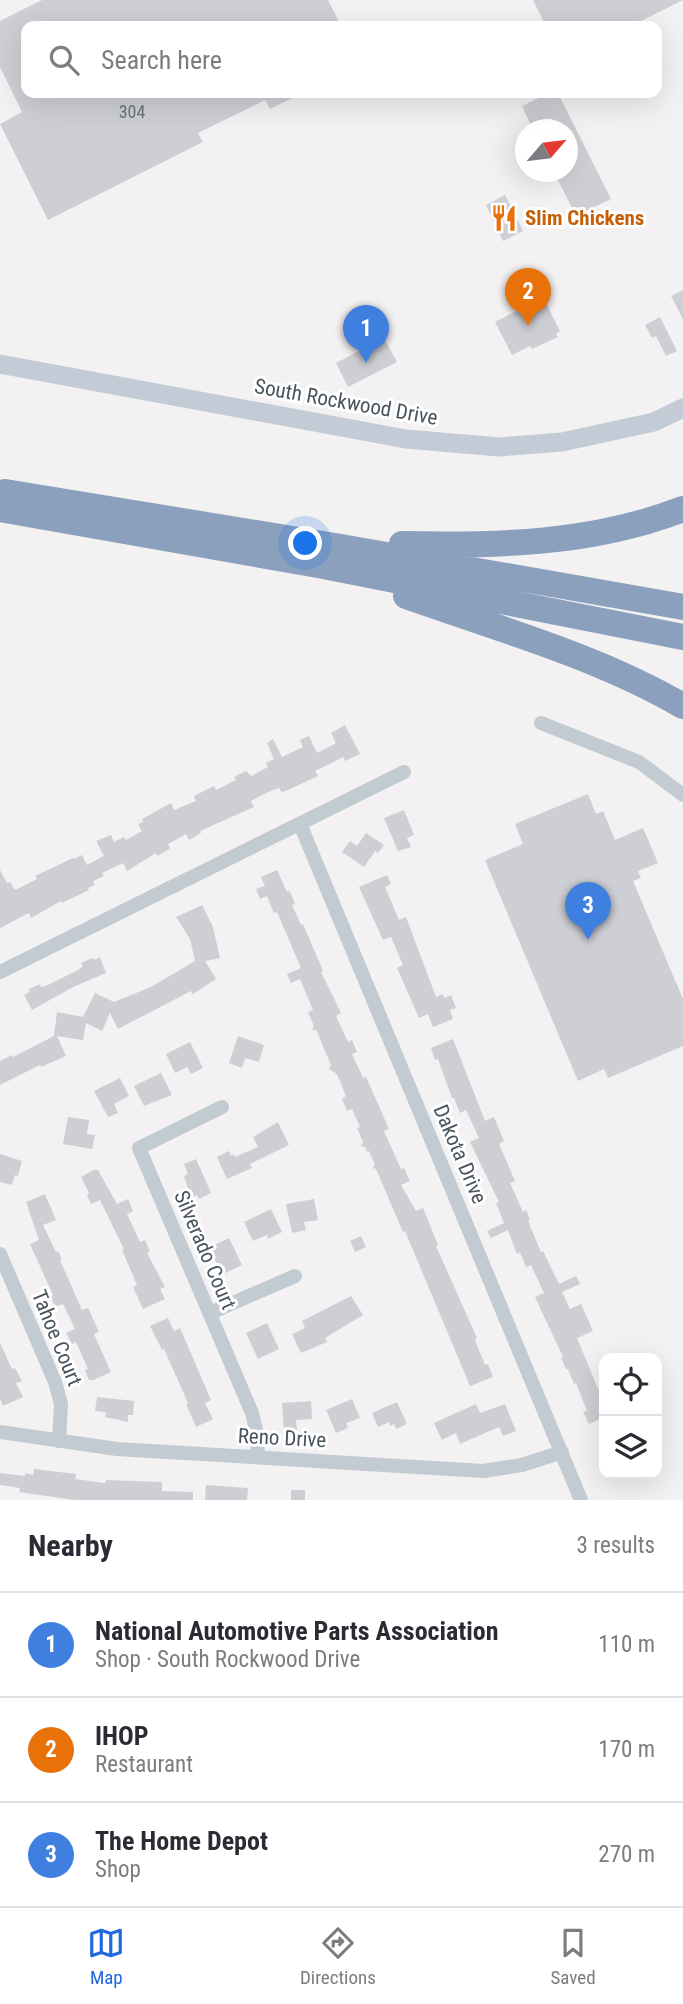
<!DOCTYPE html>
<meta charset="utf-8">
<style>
:root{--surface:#fff;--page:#f7f7f7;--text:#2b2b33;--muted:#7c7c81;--line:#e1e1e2;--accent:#2068de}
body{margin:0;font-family:"Roboto Condensed",sans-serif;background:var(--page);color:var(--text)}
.controls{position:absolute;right:21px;bottom:21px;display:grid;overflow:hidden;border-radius:14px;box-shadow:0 7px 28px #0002}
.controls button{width:63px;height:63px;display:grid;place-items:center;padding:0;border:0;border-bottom:2px solid var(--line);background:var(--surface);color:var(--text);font:35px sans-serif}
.compass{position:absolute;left:515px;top:119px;width:63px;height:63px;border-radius:50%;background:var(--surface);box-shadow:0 7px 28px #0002;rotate:62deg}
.you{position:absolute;left:306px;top:544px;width:24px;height:24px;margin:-18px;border:5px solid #fff;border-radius:50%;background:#1a73e8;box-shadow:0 0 0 10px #1a73e833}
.badge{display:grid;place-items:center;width:46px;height:46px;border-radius:50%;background:var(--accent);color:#fff;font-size:23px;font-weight:700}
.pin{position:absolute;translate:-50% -58px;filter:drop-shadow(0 2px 4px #0008)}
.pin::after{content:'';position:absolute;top:37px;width:24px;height:21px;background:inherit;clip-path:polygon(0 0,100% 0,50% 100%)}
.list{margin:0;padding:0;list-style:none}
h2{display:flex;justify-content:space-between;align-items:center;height:91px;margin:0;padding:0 28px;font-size:30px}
h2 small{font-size:23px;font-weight:400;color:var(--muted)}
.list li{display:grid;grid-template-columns:46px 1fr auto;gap:21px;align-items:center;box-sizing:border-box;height:105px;padding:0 28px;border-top:2px solid var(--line)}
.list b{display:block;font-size:26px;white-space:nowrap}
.list p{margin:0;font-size:23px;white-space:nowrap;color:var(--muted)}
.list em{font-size:23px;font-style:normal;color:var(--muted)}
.icon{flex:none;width:38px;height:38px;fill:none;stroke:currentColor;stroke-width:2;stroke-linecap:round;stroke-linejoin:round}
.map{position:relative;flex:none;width:683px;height:1500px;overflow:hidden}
.search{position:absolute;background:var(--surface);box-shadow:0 7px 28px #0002;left:21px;right:21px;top:21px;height:77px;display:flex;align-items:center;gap:18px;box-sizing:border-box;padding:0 24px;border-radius:14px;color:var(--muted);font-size:26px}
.sheet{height:406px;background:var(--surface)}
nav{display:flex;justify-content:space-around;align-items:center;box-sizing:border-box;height:98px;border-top:2px solid var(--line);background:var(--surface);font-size:19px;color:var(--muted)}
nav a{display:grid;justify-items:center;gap:4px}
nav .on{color:var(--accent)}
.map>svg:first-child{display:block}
.building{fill:#cecfd5}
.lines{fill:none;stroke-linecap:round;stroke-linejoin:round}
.minor{stroke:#c2cad2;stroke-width:14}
.secondary{stroke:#c2cbd6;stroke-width:19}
.motorway{stroke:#8aa0bd;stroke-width:26}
.labels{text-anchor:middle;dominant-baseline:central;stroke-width:6;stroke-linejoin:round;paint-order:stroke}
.number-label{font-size:18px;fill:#6a727b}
.food-label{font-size:21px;font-weight:bold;fill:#c56008;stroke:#fff;text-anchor:start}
.street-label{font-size:21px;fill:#49535d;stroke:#fff}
</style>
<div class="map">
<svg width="683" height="1500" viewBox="0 0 683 1500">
<rect width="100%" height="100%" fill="#f3f1f1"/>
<path class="building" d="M42,0H328L341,26H26V93H303L270,109L265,100L198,133L203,142L48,220L0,124L22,112L0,67V21Z
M533,0H683L631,26H546Z
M549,93H558L611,199L576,216L554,172H568V130H533L522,106Z
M505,195L523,231L503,241L486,205Z
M683,290V319L671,296Z
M543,297L560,331L556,334L558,337L532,349L530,346L512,355L495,322Z
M660,317L677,351L666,356L656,336L652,338L645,325Z
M384,338L397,362L348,387L336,363Z
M345,725L360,754L345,761L343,757L332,763L315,771L318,776L288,790L282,792L279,788L268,792L251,801L254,807L200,831L201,833L189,840L186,834L168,844L170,849L157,856L156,853L127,871L123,863L102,873L104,876L93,881L95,885L88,888L89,890L62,903L61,901L31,918L29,913L0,928V870L7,883L10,882L15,890L37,879L35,876L73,858L74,859L82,855L87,865L104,856L96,841L111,835L114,842L124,837L126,840L142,831L138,824L143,822L142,819L162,808L171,803L174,810L196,801L194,796L214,786L216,790L236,780L234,777L246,771L251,776L268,767L266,763L274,759L267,743L273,739L282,757L303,747L300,740L309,736L317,753L336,743L331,733Z
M588,794L596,814L603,811L615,840L643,828L658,863L638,871L641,878L633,881L683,999V1046L608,1078L604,1069L578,1081L485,860L523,844L515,824Z
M404,810L414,835L407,838L411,847L398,851L384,818Z
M366,833L384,845L378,853L375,851L364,867L342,852L350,841L357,846Z
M277,870L287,892L290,891L295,904L292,905L301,925L303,924L323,971L321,972L341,1013L336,1016L348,1042L352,1040L357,1052L352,1054L363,1078L366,1077L389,1129L384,1131L401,1169L404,1168L410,1181L401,1185L416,1211L423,1208L438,1245L436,1246L477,1338L475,1340L485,1365L488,1364L493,1377L470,1386L405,1231L403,1232L376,1169L373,1168L375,1165L369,1151L367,1152L365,1147L361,1146L363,1142L357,1128L360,1127L352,1109L347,1111L342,1099L346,1096L337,1074L329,1069L331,1065L325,1051L317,1031L312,1029L314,1026L308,1012L313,1010L300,979L291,983L287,974L301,968L277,912L274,913L267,896L260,899L256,889L265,886L261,877Z
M387,875L391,884L385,887L399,920L406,917L436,997L443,994L444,998L451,995L456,1008L450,1010L453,1019L433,1027L428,1014L419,1018L397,968L403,965L391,937L383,940L359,887Z
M202,905L213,927L220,958L205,961L216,979L193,994L191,991L118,1029L110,1013L102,1031L86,1023L83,1040L57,1036L66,1056L41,1067L40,1065L0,1085V1061L12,1055L13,1057L54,1036L57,1012L83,1017L95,993L114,1002L151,987L195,961L190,939L176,917Z
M100,957L106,973L73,987L32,1010L24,995L30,992L29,989L40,984L41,987L48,985L78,970L83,966L81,963L92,958L94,960Z
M238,1036L264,1045L259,1062L245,1058L242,1068L229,1063Z
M453,1039L485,1121L494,1117L504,1141L499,1144L515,1181L510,1183L523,1212L526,1210L530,1220L528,1221L541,1252L543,1251L559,1284L576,1276L580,1284L562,1292L570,1309L581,1304L593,1331L577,1338L598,1389L600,1388L604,1398V1417L589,1424L583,1412L587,1411L576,1383L574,1384L568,1369H566L561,1358L563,1357L535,1297L544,1293L531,1265L526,1267L520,1252L517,1254L508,1230L491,1238L487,1231L504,1223L496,1203L499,1202L470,1142L479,1138L466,1110L460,1113L454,1098H452L438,1059L435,1060L431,1048Z
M190,1042L203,1068L191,1074L187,1067L175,1073L166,1054Z
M161,1073L172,1095L144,1106L134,1086Z
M120,1078L129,1096L114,1104L118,1113L108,1117L94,1091Z
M68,1117L89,1120L87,1134L95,1135L92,1149L63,1144Z
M278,1122L289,1145L250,1164L252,1168L227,1179L217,1157L229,1151L231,1156L234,1154L235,1157L258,1147L253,1137Z
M0,1154L22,1161L18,1176L15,1175L12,1185L0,1182Z
M196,1159L211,1193L199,1199L197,1195L191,1198L184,1176L188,1174L184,1164Z
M94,1170H98L117,1204L128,1199L133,1211L127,1214L140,1242L145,1240L150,1251L147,1253L165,1287L160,1289L165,1299L143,1309L133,1287L137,1285L122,1250L124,1249L100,1200L91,1204L87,1195L89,1193L81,1177Z
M45,1194L56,1220L43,1225L56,1252L58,1251L62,1259L60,1260L82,1310L88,1308L99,1332L94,1334L111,1372L93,1380H89L85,1370L88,1369L76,1342L72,1344L66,1333L75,1329L63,1304L55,1307L51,1296L53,1295L30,1244L39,1240L26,1202Z
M314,1199L318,1220L304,1222L306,1230L292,1233L286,1204Z
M271,1209L282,1232L268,1239L267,1235L253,1241L244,1222Z
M361,1236L366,1247L355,1252L350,1241Z
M229,1238L242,1265L221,1275L210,1247Z
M351,1296L363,1315L325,1338L327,1342L301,1353L292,1334L305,1328L302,1321Z
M168,1318L174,1331L180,1328L211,1400L205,1403L213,1419L196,1427L186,1404L188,1403L164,1349L162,1350L150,1326Z
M267,1323L279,1349L258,1359L246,1333Z
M0,1343L12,1369L15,1368L22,1381L16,1383L23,1397L3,1406L0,1399Z
M97,1397L134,1401L133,1415H128V1422L105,1417L106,1412L95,1411Z
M352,1399L360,1418L346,1423L348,1428L336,1433L326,1410Z
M311,1401L312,1419L296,1420L297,1430L284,1431L282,1403Z
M397,1402L407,1424L396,1429L394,1424L390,1426L389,1422L378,1427L372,1413Z
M476,1404L480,1413L505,1404L516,1431L503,1436L499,1427L460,1444L456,1433L442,1440L434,1423Z
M34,1469L76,1474L75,1479L105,1483L106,1480L162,1482V1491L193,1492V1500H75L19,1492L20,1488L0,1485V1473L25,1476V1473L33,1475Z
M206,1485L248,1488L247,1500H205Z
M291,1490H305V1500H291Z"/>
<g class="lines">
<path class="minor" d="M541,723L639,762L683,795
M300,824L581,1500
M0,972L404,772
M222,1107L139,1148L252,1413L257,1434L258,1457
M0,1254L55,1382L61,1404L59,1441
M210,1313L295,1276
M0,1432L117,1449L483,1471L522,1465L562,1452"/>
<path class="secondary" d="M0,364L406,439L499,447L562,442L654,422L683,408"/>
<path class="motorway" d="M5,492L341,547L683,607
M0,509L318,565L683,637
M402,544C498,546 592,544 683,509
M406,596C499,629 597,656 683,706"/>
</g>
<defs>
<symbol id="restaurant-bare" viewBox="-9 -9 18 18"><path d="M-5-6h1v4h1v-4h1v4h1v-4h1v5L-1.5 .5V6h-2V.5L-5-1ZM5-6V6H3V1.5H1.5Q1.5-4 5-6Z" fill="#e8710a" stroke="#fff" stroke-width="2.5" paint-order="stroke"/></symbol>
</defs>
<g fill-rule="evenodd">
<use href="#restaurant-bare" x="485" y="199" width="38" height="38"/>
</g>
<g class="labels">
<g class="number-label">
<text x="132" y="111">304</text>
</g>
<g class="food-label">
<text x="525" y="218">Slim Chickens</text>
</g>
<g class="street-label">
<text transform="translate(346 402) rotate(10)">South Rockwood Drive</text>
<text transform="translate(460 1154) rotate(67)">Dakota Drive</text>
<text transform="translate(205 1250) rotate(67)">Silverado Court</text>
<text transform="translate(57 1338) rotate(68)">Tahoe Court</text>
<text transform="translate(282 1438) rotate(3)">Reno Drive</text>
</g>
</g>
</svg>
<div class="controls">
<button><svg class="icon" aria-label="locate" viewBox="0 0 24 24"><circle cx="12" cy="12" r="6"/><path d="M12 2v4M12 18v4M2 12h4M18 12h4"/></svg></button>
<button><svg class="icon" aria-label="layers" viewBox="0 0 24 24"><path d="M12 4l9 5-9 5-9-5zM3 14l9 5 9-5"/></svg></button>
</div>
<svg class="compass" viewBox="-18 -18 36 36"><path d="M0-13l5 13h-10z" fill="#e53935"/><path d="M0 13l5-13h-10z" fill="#7c7c81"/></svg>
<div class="you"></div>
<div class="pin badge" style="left:366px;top:363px;background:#3f7fe0">1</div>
<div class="pin badge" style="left:528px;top:326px;background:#e8710a">2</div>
<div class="pin badge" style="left:588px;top:940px;background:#3f7fe0">3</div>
<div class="search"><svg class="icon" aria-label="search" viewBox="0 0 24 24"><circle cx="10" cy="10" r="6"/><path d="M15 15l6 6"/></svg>Search here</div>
</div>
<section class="sheet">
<h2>Nearby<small>3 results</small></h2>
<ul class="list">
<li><span class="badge" style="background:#3f7fe0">1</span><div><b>National Automotive Parts Association</b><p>Shop · South Rockwood Drive</p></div><em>110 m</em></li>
<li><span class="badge" style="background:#e8710a">2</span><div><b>IHOP</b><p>Restaurant</p></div><em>170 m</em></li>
<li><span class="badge" style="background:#3f7fe0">3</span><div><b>The Home Depot</b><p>Shop</p></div><em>270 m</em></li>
</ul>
</section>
<nav>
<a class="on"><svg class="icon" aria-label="map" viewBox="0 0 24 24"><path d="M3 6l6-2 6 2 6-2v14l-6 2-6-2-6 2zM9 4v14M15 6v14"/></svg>Map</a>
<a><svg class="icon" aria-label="directions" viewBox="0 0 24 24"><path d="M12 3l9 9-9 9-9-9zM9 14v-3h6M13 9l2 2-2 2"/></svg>Directions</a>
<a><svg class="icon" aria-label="saved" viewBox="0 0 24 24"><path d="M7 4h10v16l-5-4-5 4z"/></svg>Saved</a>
</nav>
